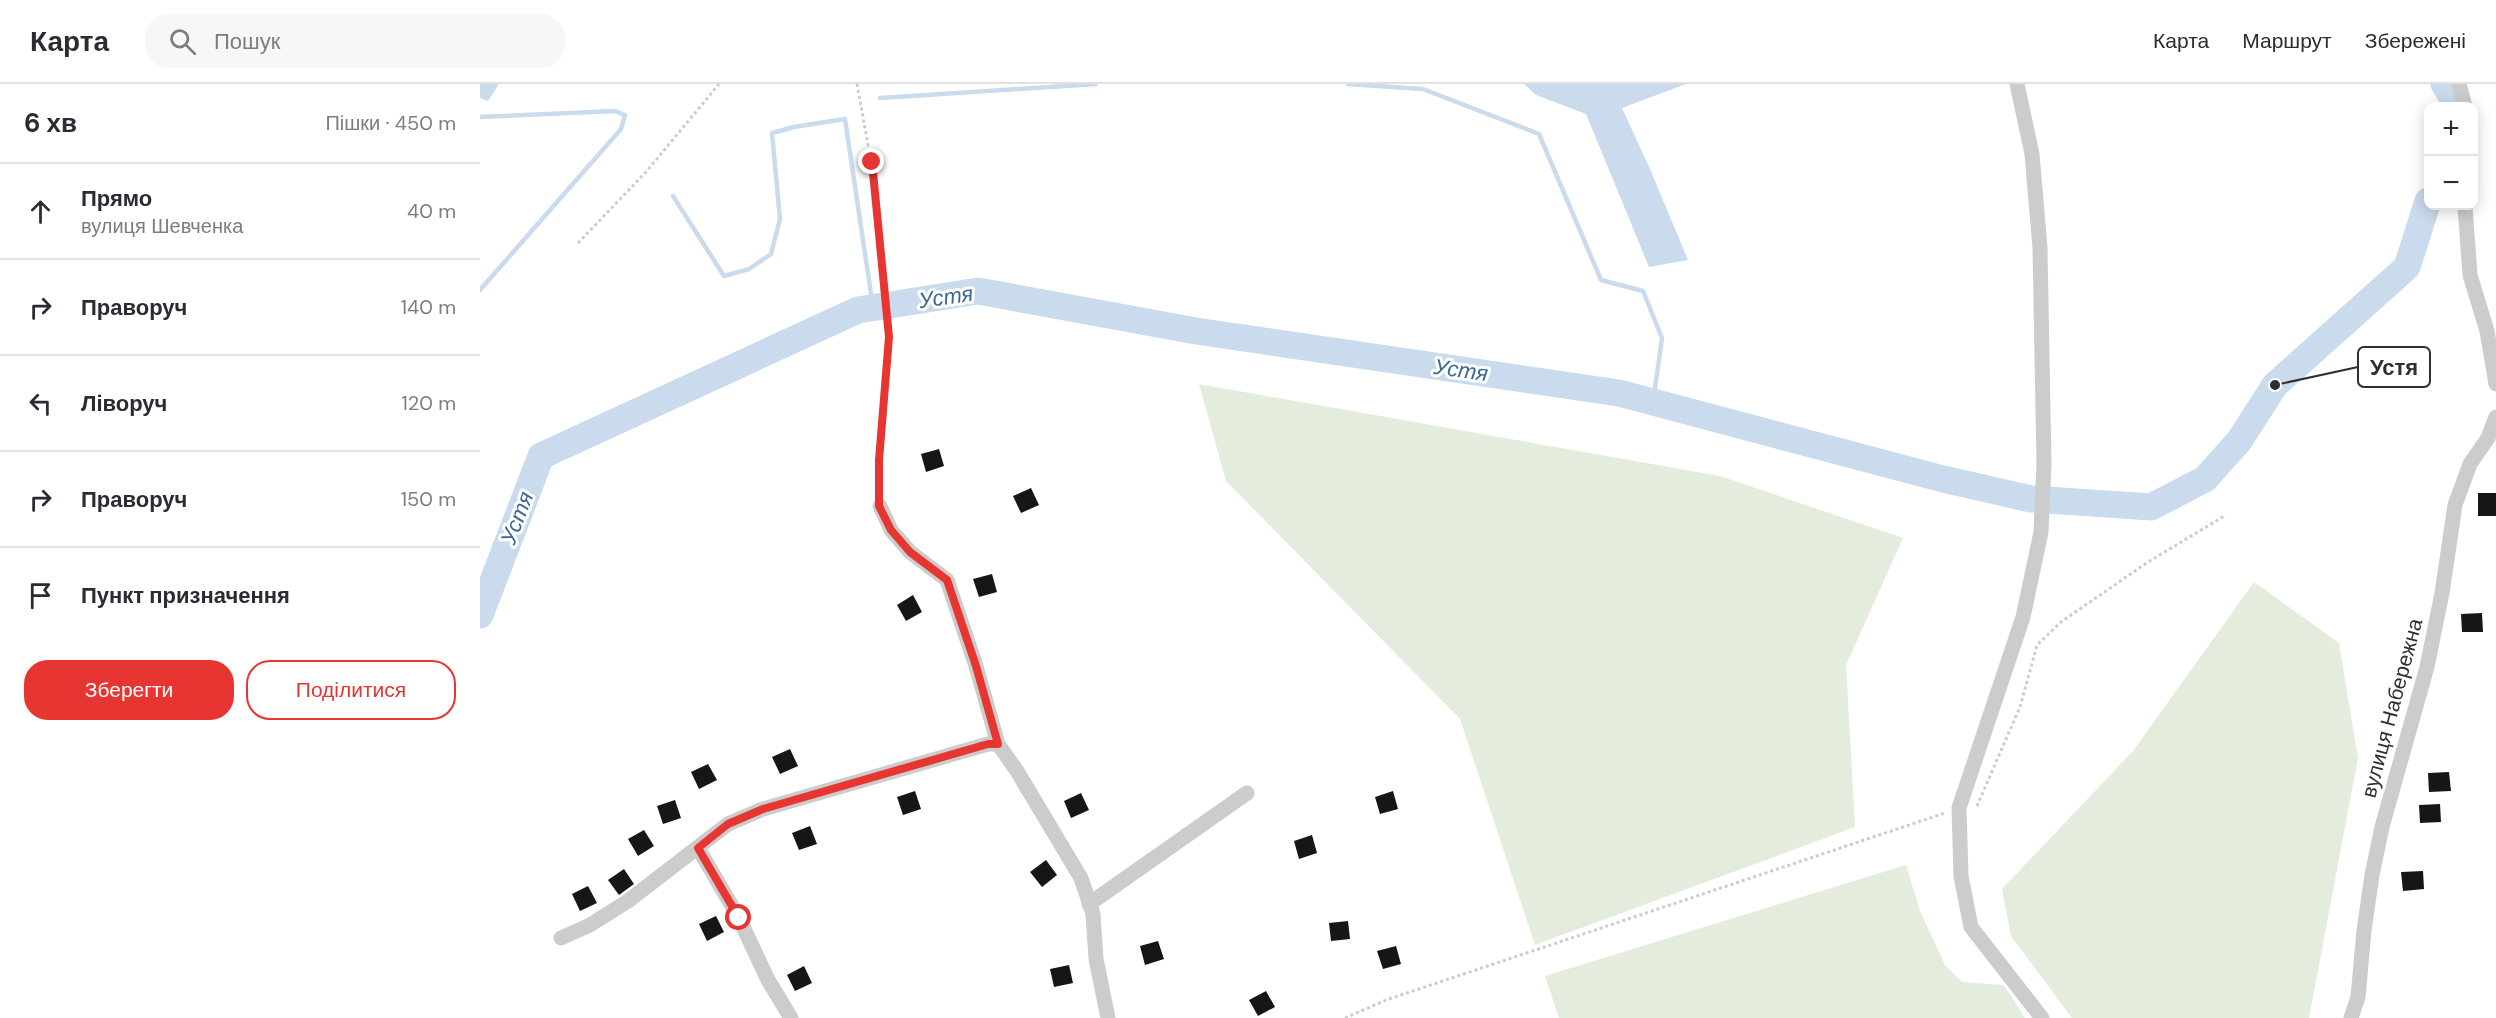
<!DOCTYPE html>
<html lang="uk">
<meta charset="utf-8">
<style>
:root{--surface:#fff;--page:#f7f7f7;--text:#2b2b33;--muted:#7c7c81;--line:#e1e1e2;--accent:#e73631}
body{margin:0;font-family:"DM Sans",sans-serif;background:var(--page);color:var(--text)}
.controls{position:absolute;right:18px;top:18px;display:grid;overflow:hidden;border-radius:12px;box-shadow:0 3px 15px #0003}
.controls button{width:54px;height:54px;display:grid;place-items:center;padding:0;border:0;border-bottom:2px solid var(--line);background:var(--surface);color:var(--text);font:30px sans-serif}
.stop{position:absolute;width:18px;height:18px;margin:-14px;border:4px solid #e73631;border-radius:50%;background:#fff}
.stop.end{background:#e73631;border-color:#fff;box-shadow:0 2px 6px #0008}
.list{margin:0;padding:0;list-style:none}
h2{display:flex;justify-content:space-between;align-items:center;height:78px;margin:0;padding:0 24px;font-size:26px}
h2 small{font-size:20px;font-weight:400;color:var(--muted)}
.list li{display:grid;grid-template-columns:39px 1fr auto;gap:18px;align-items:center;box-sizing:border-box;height:96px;padding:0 24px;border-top:2px solid var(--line)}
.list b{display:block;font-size:22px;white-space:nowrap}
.list p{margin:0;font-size:20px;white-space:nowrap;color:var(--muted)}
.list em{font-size:20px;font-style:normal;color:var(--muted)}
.actions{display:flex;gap:12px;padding:18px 24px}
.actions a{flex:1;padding:14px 0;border:2px solid var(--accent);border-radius:24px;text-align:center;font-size:21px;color:var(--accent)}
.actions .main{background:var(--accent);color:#fff}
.icon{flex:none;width:33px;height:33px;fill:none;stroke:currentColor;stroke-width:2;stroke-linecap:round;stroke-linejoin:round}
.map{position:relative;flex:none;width:2016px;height:934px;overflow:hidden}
header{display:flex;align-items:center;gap:36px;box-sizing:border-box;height:84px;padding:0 30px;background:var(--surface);border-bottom:2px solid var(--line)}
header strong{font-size:28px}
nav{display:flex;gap:33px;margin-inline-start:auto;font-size:21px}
.search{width:420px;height:54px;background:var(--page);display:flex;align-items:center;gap:15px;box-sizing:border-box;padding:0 21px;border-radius:24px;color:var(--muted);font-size:22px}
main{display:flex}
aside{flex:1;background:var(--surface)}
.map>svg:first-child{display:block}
.green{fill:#e4ecdd}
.water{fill:#c9dbec}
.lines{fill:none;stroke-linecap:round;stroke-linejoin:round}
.stream{stroke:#c9dbec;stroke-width:4.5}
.river{stroke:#c9dbec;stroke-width:27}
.building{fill:#161616}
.path{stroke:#ccc;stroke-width:3;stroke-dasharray:3 3;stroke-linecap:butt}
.minor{stroke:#ccc;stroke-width:15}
.route{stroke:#e73631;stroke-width:8}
.labels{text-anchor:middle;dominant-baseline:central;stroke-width:6;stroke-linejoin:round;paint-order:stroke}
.street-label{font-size:21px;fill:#2f2f2f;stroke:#fff}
.water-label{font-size:22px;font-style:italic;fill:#3c6892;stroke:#fff}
.leader{fill:none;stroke:#2f2f2f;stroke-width:2}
.callout-dot{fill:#2f2f2f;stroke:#fff;stroke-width:2}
.callout{fill:#fff;stroke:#2f2f2f;stroke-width:2}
.callout-label{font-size:22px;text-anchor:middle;font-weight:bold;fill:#2f2f2f}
</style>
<header>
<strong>Карта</strong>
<div class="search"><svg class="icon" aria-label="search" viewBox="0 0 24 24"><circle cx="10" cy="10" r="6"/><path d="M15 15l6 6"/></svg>Пошук</div>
<nav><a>Карта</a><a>Маршрут</a><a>Збережені</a></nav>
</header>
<main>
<aside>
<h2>6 хв<small>Пішки · 450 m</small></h2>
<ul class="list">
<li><svg class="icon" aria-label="ahead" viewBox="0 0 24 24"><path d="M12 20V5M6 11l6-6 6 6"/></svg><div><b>Прямо</b><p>вулиця Шевченка</p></div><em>40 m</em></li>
<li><svg class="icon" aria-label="right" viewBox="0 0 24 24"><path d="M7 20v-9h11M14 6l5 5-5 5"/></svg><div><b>Праворуч</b></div><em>140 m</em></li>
<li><svg class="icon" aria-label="left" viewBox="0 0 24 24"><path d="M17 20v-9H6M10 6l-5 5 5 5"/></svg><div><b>Ліворуч</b></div><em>120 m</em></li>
<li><svg class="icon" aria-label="right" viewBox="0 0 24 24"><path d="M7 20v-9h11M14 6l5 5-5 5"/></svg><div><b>Праворуч</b></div><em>150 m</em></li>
<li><svg class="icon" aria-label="arrive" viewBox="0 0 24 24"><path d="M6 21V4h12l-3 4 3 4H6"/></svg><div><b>Пункт призначення</b></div></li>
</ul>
<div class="actions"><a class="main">Зберегти</a><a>Поділитися</a></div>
</aside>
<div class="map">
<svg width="2016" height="934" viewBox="0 0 2016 934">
<rect width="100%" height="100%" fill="#fff"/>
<path class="green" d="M719,300L1240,392L1423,454L1366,581L1375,743L1055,861L980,635L746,397Z
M1774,498L1859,559L1878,674L1829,934H1592L1531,852L1522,805L1653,667Z
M1426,781L1440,827L1465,881L1482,898L1524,901L1545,934H1079L1065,892Z"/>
<path class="water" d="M0,0H19L8,17L0,14Z
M1044,0H1206L1142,24L1170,85L1208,176L1169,183L1106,30L1056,11Z"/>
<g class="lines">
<path class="stream" d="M868,0L943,5L1059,50L1121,196L1163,207L1182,254L1173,318
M400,14L616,0
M0,33L135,27L145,31L141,45L0,206
M193,112L244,192L269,185L291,170L300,135L292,49L314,43L365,35L393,223"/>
<path class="river" d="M1964,0L1977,22
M0,531L61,372L378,226L498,207L716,247L1139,309L1463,395L1551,415L1671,423L1725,395L1759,357L1795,301L1927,183L1948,117"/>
</g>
<path class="building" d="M459,365L464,382L446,388L441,370Z
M551,404L559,421L541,429L533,412Z
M1998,409H2016V432H1998Z
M512,490L517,508L499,513L493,495Z
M433,511L442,528L426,537L417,521Z
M2002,529L2003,548H1982L1981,530Z
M310,665L318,682L300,690L292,673Z
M228,680L237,696L219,705L211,688Z
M1969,688L1971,707L1949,708L1948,689Z
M435,707L441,725L423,731L417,713Z
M913,707L918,725L900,730L895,713Z
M601,709L609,726L591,734L584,717Z
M195,716L201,734L183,740L177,722Z
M1960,720L1961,738L1940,739L1939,721Z
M330,742L337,760L319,766L312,749Z
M164,746L174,762L158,772L148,755Z
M832,751L837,769L819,775L814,757Z
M566,776L577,791L562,803L550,788Z
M144,785L154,800L139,811L128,796Z
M1943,787L1944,805L1923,807L1921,788Z
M108,802L117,819L100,827L92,810Z
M236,832L244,848L227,857L219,840Z
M868,837L870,855L851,857L849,839Z
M678,857L684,875L665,881L660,862Z
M916,862L921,880L903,885L897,867Z
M589,881L593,899L574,903L570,885Z
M324,882L332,899L315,907L307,891Z
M786,907L795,923L778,932L769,916Z"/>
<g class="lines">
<path class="path" d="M377,0L391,78L409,253L402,316L399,409
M98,159L166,88L239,0
M1497,722L1540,623L1557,561L1581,538L1668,478L1746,431
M865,934L906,916L1465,729"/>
<path class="minor" d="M1537,0L1552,70L1560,164L1564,380L1561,448L1543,533L1479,724L1481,792L1491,843L1562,934
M1979,0L1985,22
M1985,122L1990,191L2007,247L2016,300
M400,422L411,446L430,468L467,496L496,582L518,660
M218,764L259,834L288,896L311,934
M609,820L767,709
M81,854L110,841L148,817L248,740L283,725L508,660H518L537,687L601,794L613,830L616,875L628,934
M1871,934L1878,913L1884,847L1892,791L1902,743L1947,583L1962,509L1975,421L1990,380L2008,354L2016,333"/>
</g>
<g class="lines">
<path class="route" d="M259,834L218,764L248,740L283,725L508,660H518L496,582L467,496L430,468L411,446L399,422V376L409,253L392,78"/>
</g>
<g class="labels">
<g class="street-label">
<text transform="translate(1912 624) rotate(-75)">вулиця Набережна</text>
</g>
<g class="water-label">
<text transform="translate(466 213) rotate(-8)">Устя</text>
<text transform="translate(981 286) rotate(8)">Устя</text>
<text transform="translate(37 434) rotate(-69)">Устя</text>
</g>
</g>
<path class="leader" d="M1795 301L1878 283"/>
<circle class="callout-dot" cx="1795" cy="301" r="6"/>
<rect class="callout" x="1878" y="263" width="72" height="40" rx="6"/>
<g class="callout-label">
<text x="1914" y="291">Устя</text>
</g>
</svg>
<div class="controls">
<button>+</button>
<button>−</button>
</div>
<div class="stop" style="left:259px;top:834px"></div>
<div class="stop end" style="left:392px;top:78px"></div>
</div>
</main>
